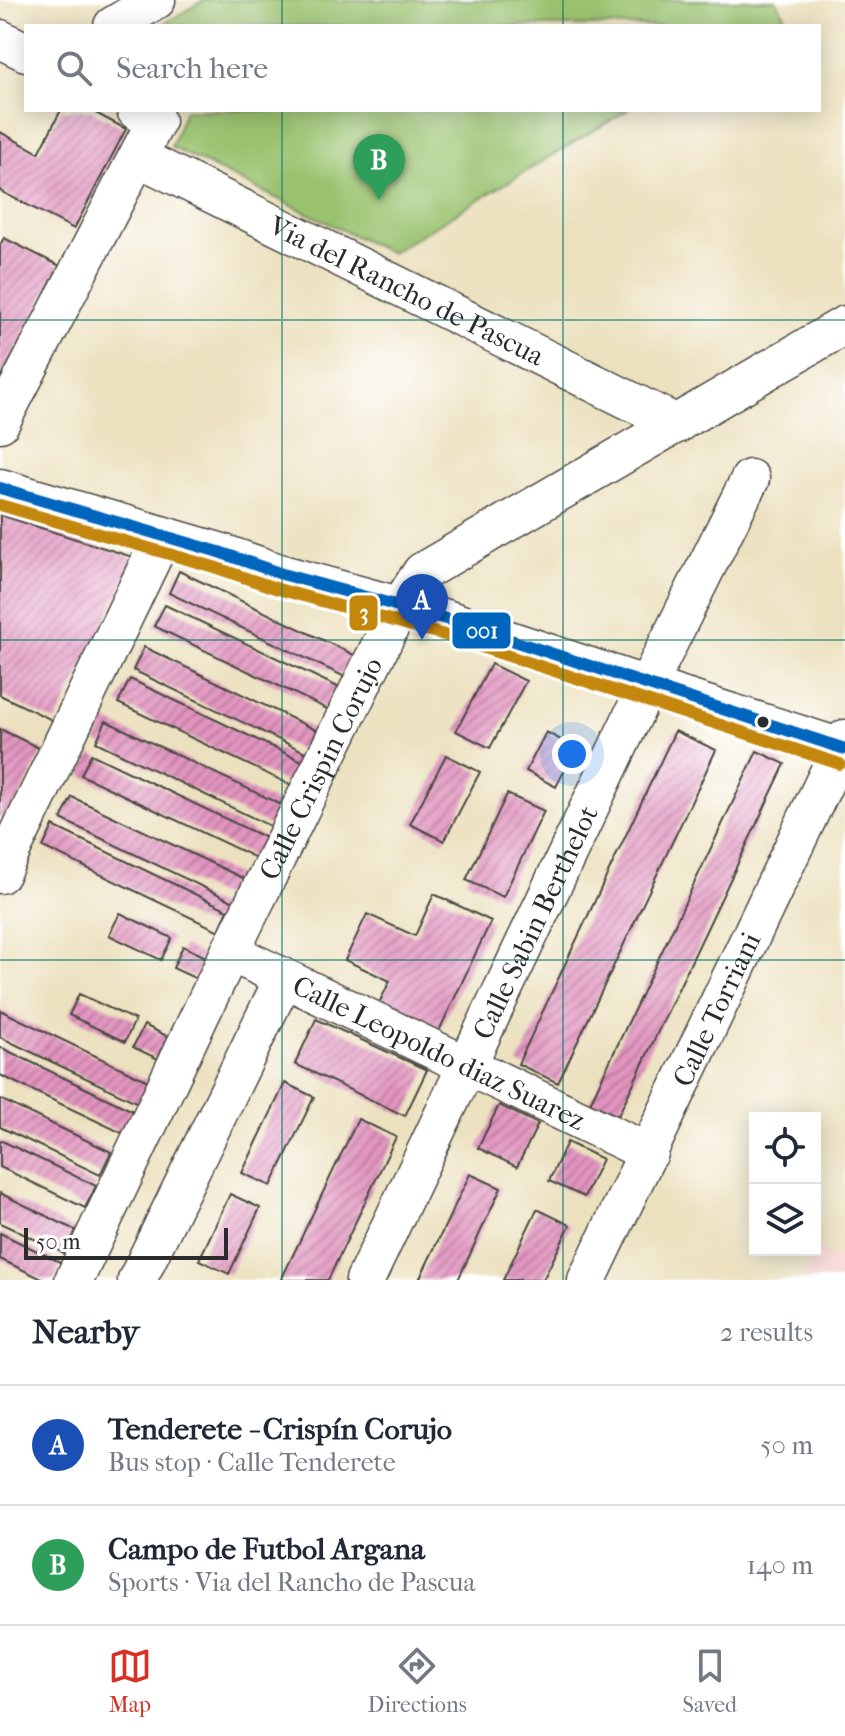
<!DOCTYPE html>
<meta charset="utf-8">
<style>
:root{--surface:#fff;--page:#f6f6f7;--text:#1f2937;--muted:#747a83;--line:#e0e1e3;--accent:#d93025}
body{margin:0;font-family:"IM FELL French Canon",serif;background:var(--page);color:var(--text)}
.controls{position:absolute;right:24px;bottom:24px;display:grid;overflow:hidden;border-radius:0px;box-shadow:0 4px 20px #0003}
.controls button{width:72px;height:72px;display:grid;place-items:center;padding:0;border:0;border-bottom:2px solid var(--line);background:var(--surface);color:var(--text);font:40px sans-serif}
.scale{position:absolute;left:24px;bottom:20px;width:204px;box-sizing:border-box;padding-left:8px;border:4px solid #2b2b2b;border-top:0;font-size:22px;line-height:28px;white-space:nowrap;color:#2b2b2b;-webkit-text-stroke:6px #fff;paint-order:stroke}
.you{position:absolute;left:572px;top:754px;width:28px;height:28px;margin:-20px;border:6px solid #fff;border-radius:50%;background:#1a73e8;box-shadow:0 0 0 12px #1a73e833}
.badge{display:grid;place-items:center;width:52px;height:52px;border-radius:50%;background:var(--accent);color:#fff;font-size:26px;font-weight:700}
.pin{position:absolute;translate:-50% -66px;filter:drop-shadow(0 2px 4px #0008)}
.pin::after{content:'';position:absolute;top:42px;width:28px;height:24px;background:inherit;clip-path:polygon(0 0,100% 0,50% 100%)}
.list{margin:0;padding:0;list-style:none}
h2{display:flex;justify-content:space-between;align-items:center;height:104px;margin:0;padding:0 32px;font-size:34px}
h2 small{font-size:26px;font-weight:400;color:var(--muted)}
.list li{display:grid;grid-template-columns:52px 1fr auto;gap:24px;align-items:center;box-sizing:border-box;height:120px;padding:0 32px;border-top:2px solid var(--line)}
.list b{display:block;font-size:30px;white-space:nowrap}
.list p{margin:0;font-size:26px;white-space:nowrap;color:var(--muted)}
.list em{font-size:26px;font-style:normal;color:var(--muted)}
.icon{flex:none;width:44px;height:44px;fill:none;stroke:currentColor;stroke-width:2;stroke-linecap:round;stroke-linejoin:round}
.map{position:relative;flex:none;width:845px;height:1280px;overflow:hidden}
.search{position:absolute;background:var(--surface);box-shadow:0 4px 20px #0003;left:24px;right:24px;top:24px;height:88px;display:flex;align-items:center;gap:20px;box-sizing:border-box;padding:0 28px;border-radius:0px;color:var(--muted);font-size:30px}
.sheet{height:344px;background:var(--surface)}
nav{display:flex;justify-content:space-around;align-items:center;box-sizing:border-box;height:112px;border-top:2px solid var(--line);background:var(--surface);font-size:22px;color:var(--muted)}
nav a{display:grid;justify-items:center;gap:4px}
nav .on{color:var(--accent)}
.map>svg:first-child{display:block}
.built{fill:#f7d0ce}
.pitch{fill:#9ac26e;stroke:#62764c;stroke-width:2}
.building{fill:url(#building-hatch)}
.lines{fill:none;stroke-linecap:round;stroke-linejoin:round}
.minor-casing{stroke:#484641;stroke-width:41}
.minor{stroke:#fff;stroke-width:38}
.bus-1-casing{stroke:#fff;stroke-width:18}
.bus-2-casing{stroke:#fff;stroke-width:18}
.bus-1{stroke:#0065bd;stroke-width:12}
.bus-2{stroke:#c4870b;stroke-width:12}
.grid{fill:none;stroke:#0f766e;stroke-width:2;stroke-opacity:0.55}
.bus-dot{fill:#2b2b2b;stroke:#fff;stroke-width:3}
.labels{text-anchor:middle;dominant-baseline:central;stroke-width:6;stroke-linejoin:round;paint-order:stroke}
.street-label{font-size:28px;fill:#2b2b2b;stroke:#fff}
.line-badge{stroke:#fff;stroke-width:3}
.badge-label{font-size:22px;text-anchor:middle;font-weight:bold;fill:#fff}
</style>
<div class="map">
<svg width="845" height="1280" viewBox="0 0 845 1280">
<defs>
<pattern id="building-hatch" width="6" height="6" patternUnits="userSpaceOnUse" patternTransform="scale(2)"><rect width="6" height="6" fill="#e294bf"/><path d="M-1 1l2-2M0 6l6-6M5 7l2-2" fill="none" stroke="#b7799b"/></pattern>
</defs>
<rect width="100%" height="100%" fill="#fff"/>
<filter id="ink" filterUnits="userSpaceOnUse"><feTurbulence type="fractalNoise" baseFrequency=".0125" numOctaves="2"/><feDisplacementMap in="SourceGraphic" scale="16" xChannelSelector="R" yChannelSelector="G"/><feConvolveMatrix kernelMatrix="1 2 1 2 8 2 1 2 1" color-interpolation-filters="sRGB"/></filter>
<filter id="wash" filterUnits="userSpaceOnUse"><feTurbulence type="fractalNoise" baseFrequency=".006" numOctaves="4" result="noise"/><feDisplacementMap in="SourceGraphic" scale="32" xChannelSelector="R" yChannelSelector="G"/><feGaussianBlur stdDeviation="1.8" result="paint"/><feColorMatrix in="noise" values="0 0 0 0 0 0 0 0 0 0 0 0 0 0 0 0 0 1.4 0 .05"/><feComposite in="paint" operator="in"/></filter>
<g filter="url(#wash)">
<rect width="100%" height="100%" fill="#ece1bf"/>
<path class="built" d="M819,1249L845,1260V1280H803Z"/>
<path class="pitch" d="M204,0H776L785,16L768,26H160Z
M185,110H628L390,253L171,147Z"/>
<g id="blocks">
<path class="building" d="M61,110H90L126,129L74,229L0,191V132L39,153Z
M4,238L60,266L0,380V245Z
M0,515L136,558L56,722L0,695Z
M179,571L356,656L345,677L169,593Z
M165,605L342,689L331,711L154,626Z
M144,647L320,732L309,754L133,670Z
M491,664L526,681L490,748L456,731Z
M130,679L304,762L293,786L118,703Z
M106,721L284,806L274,828L96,742Z
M0,729L43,750L0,838Z
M675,731L716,750L558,1083L518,1064Z
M546,732L576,748L556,787L526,771Z
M757,751L785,764L618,1116L590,1103Z
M91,754L266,838L256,858L81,775Z
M446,755L480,772L444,841L410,824Z
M507,794L544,811L503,897L466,880Z
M72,797L245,879L234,902L61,819Z
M53,826L228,910L219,931L43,847Z
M434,894L491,921L439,1031L379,1003L390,981L345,960L367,914L415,936Z
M120,913L172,938L161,960L109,935Z
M183,946L212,960L201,981L173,968Z
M79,994L135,1020L125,1042L69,1015Z
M0,1010L150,1082L140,1104L0,1037Z
M316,1019L427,1070L405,1116L295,1064Z
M144,1025L173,1039L162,1061L133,1047Z
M0,1047L137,1113L126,1135L0,1075Z
M285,1083L314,1097L271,1186L242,1173Z
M0,1099L111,1152L100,1175L0,1127Z
M499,1105L538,1124L517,1167L478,1148Z
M358,1119L396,1137L328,1280H281Z
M0,1140L96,1186L85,1208L0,1167Z
M567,1142L602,1159L584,1197L549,1181Z
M470,1174L501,1188L458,1280H419Z
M0,1193L77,1231L66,1254L0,1223Z
M230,1194L260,1208L229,1274L199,1260Z
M537,1209L570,1225L543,1280H503Z
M0,1233L62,1263L54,1280H44L0,1259Z"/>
</g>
</g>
<g filter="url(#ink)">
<use href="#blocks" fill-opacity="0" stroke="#484641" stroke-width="2"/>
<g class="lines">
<defs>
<g id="minor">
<path d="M113,26L156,0"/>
<path d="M0,39L26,52"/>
<path id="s1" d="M138,157L677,424"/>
<path d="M0,423L156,121L136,110"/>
<path d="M0,488L219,552L282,574L446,619L647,686L845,749"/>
<path d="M0,874L162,537"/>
<path id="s2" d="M230,952L649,1153"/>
<path id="s3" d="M74,1280L230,952L400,606L422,572L845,325"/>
<path d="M137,1280L284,978"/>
<path id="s4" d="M365,1280L647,686L750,479"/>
<path id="s5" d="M587,1280L845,739"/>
</g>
</defs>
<use href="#minor" class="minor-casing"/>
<use href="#minor" class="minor"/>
<defs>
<path id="bus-1" d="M0,488L219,552L282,574L446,619L845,749"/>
<path id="bus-2" d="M0,505L214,567L278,589L441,634L840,764"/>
</defs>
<use href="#bus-1" class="bus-1-casing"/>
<use href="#bus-2" class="bus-2-casing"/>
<use href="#bus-1" class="bus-1"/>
<use href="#bus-2" class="bus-2"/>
</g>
</g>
<path class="grid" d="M282,0V26M563,0V26M282,110V1280M563,110V1280M0,320H845M0,640H845M0,960H845"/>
<circle class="bus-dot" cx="763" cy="722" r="7"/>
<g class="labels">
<g class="street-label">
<text stroke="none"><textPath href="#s1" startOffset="300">Via del Rancho de Pascua</textPath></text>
<text stroke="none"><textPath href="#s3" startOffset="568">Calle Crispin Corujo</textPath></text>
<text stroke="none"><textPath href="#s4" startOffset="396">Calle Sabin Berthelot</textPath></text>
<text stroke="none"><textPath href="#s5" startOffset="300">Calle Torriani</textPath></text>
<text stroke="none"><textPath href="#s2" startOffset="232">Calle Leopoldo diaz Suarez</textPath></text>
</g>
</g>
<g class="line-badge">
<rect x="348" y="594" width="31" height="38" rx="8" fill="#c4870b"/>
<rect x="451" y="611" width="61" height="39" rx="8" fill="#0065bd"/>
</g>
<g class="badge-label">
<text x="364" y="620">3</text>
<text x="482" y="638">001</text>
</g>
</svg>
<div class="controls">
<button><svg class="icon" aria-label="locate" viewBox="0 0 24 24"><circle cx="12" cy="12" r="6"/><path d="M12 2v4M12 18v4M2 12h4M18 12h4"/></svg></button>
<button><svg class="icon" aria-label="layers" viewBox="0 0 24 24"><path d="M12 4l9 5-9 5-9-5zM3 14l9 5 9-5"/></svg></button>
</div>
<div class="scale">50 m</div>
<div class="you"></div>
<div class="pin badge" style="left:422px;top:640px;background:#1a4fb4">A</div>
<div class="pin badge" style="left:379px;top:200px;background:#2e9e5b">B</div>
<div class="search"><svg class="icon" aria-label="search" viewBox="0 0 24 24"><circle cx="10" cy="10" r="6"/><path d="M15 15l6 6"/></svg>Search here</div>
</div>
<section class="sheet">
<h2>Nearby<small>2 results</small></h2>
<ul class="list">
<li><span class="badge" style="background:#1a4fb4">A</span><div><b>Tenderete - Crispín Corujo</b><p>Bus stop · Calle Tenderete</p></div><em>50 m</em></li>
<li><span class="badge" style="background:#2e9e5b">B</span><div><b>Campo de Futbol Argana</b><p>Sports · Via del Rancho de Pascua</p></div><em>140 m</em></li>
</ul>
</section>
<nav>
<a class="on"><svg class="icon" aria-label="map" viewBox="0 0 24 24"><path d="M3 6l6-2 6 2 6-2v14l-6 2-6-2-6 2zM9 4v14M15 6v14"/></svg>Map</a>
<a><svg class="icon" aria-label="directions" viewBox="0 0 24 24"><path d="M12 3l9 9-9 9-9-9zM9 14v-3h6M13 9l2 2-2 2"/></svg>Directions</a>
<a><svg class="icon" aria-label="saved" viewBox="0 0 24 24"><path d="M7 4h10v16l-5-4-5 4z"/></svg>Saved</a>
</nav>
